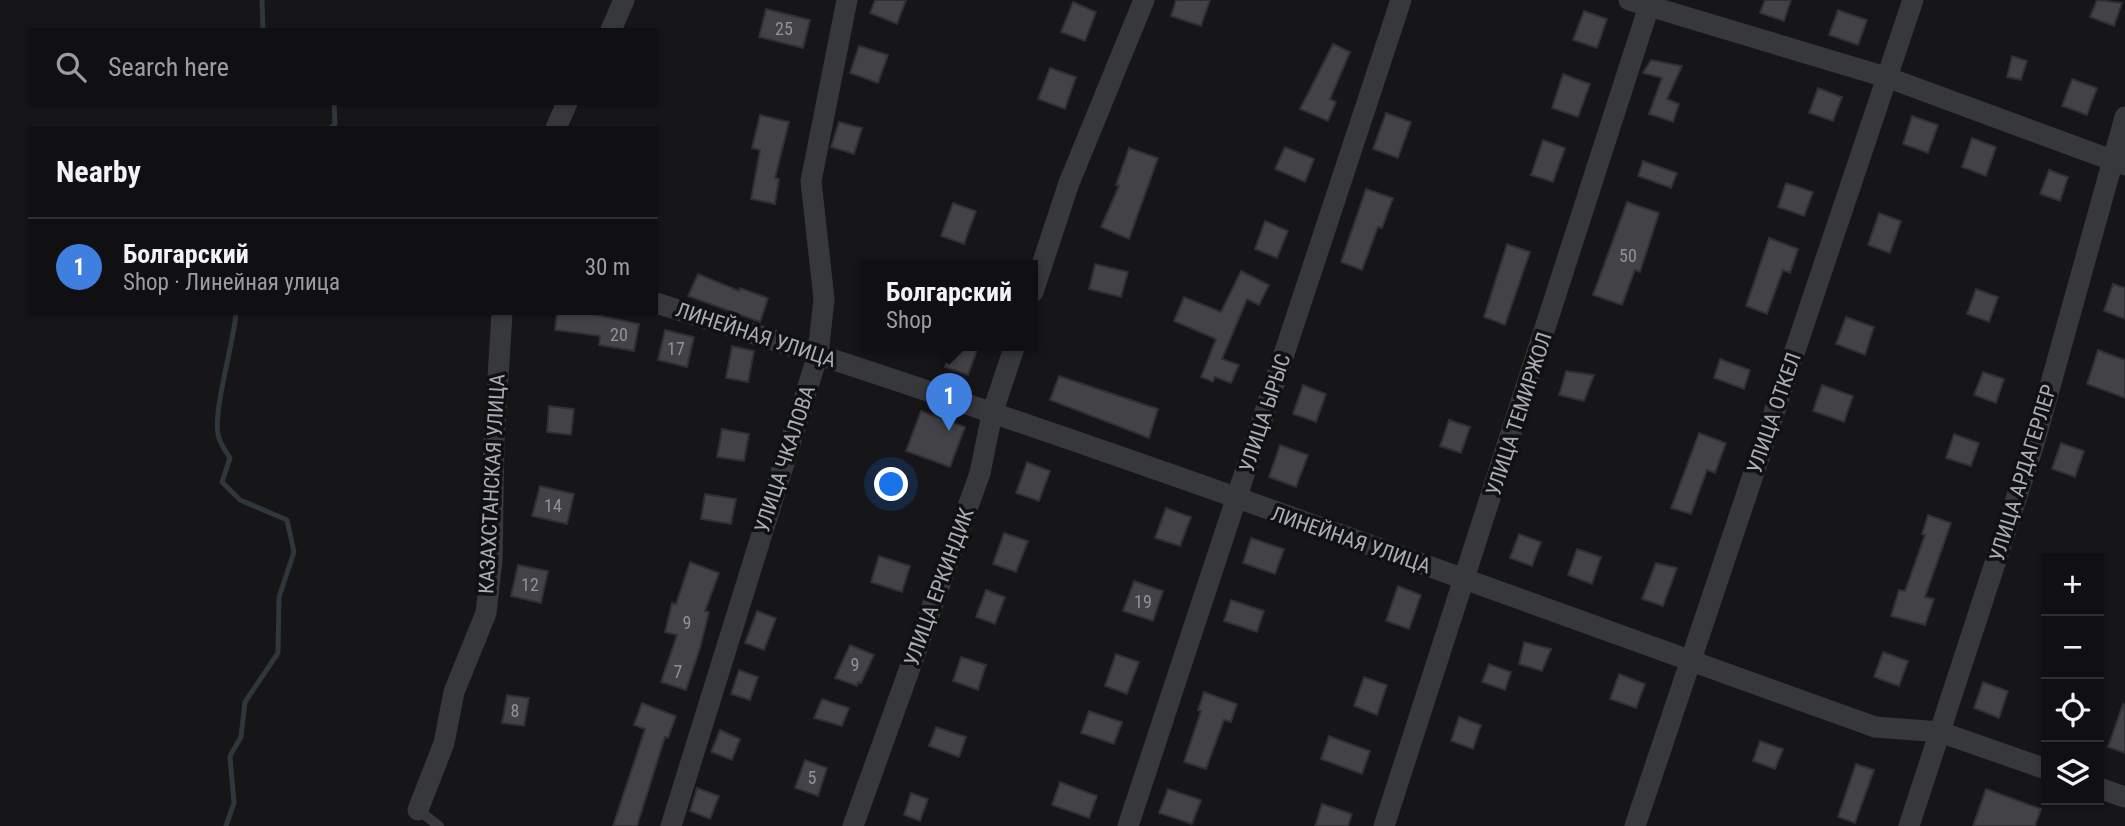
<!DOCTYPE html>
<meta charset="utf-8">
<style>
:root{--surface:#101012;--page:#1e1e20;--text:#f1f3f6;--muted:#9c9d9f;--line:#303032;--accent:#1a73e8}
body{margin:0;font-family:"Roboto Condensed",sans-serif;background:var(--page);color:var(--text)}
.controls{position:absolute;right:21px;bottom:21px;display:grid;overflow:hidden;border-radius:0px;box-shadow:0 2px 5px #0004}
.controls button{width:63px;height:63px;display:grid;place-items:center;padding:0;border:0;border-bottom:2px solid var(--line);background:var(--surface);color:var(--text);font:35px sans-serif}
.you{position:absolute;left:892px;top:485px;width:24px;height:24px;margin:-18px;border:5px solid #fff;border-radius:50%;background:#1a73e8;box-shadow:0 0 0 10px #1a73e833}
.badge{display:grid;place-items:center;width:46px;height:46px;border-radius:50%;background:var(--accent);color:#fff;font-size:23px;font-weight:700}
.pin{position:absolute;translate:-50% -58px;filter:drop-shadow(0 2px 4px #0008)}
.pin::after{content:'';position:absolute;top:37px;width:24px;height:21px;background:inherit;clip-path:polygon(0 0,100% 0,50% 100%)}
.popup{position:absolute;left:860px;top:260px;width:178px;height:91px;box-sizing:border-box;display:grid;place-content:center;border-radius:0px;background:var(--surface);filter:drop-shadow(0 2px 5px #0005);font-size:23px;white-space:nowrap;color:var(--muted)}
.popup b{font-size:26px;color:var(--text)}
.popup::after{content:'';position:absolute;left:50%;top:100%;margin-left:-14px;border:14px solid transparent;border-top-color:var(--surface)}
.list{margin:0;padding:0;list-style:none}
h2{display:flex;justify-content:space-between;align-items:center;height:91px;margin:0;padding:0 28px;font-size:30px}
h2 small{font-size:23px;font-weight:400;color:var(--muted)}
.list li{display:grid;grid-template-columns:46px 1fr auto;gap:21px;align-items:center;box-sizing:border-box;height:98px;padding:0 28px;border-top:2px solid var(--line)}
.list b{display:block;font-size:26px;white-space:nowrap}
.list p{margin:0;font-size:23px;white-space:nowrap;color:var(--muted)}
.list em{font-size:23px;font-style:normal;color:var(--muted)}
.icon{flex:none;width:38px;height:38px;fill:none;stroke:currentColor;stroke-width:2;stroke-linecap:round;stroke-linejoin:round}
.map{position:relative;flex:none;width:2125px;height:826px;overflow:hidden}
.search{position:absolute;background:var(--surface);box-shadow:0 2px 5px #0004;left:28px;top:28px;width:630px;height:77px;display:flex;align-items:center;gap:18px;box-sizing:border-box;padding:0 24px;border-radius:0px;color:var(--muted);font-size:26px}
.panel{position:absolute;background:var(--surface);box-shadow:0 2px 5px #0004;left:28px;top:126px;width:630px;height:189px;border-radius:0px}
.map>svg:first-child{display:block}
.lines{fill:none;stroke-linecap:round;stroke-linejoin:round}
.stream{stroke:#2f363c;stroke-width:5}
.building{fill:#434347;stroke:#303033;stroke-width:2}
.lane{stroke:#37383c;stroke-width:10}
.street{stroke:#37383c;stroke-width:21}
.labels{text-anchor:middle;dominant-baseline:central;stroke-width:7;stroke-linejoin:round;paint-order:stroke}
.number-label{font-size:18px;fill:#90929a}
.street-label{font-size:21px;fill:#a9adb6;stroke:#111113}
</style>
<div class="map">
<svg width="2125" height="826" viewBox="0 0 2125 826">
<rect width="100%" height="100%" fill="#161618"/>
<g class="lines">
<path class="stream" d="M262,0L263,30
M330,128L335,124L334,103
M226,826L234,803L230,756L241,737L245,702L278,653L279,597L294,552L287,520L240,500L222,482L230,458C226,452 221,445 219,438C211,416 234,343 236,313"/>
</g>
<path class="building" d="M875,0H906L897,24L870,13Z
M1176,0H1210L1201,26L1171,16Z
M1765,0H1791L1784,21L1760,13Z
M2097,0L2122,3L2114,26L2090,17Z
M1073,2L1096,12L1085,41L1061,32Z
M766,9L810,20L803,48L759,37Z
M1838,10L1867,20L1858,45L1829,35Z
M1584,11L1607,19L1597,48L1573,40Z
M1333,44L1350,52L1330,99L1336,102L1328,121L1300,109Z
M859,46L888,55L878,83L850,73Z
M2012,56L2027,61L2021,80L2007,77Z
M1651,60L1682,66L1667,99L1679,104L1673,122L1649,114L1662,78L1643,73Z
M1050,68L1076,77L1065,109L1038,99Z
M1563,74L1590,84L1578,117L1552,108Z
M2072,79L2097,88L2087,115L2062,106Z
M1818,88L1842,97L1833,121L1809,113Z
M1386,113L1411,122L1398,158L1373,149Z
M760,115L789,122L775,178L779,179L775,204L751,199L760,150L752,148Z
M1912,116L1938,125L1928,153L1903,144Z
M839,122L862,128L854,154L831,147Z
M1972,138L1996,147L1986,176L1962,167Z
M1543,140L1565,148L1553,182L1531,175Z
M1285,147L1314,159L1305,182L1275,169Z
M1129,148L1158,158L1129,239L1101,227L1119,186L1116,185Z
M1643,161L1677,173L1671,188L1638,176Z
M2049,170L2068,177L2060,201L2040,194Z
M1786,183L1813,192L1804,216L1778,207Z
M1366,189L1393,198L1382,228L1378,227L1362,270L1341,262Z
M1627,202L1659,213L1640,272L1635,270L1622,305L1593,295Z
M953,203L976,211L964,244L941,236Z
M1879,213L1901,221L1890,253L1868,245Z
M1265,221L1288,231L1277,258L1255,249Z
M1769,238L1798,249L1790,273L1783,270L1767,314L1746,306Z
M1507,244L1530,252L1505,325L1484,317Z
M1095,264L1128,272L1121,297L1089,289Z
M1241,271L1269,285L1259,305L1247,299L1222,359L1239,365L1231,383L1215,377L1213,382L1201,377L1216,339L1174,321L1184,297L1221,312Z
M698,274L739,291L740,288L768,298L760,322L688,296Z
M2113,284L2125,288V319L2104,311Z
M1976,289L1998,297L1989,322L1967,314Z
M557,313H588L639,324L634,351L599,345L600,336L555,330Z
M1846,317L1874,327L1865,355L1836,344Z
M665,330L694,337L687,367L658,360Z
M953,345L977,350L968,375L945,367Z
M732,346L754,351L748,382L726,378Z
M2098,350L2125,360V398L2087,384Z
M1720,359L1750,370L1744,389L1714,378Z
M1566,371L1594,375L1584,401L1559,395Z
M1983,372L2004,379L1996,403L1974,395Z
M1059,376L1158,409L1149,438L1050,400Z
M1303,385L1326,394L1316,422L1293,414Z
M1822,385L1853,396L1844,422L1813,411Z
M549,406L574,409L571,435L547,432Z
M921,411L965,427L950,467L906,451Z
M1449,420L1470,427L1461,453L1440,446Z
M722,429L749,434L744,461L717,457Z
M1699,433L1726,443L1715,473L1707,470L1691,514L1671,508Z
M1954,434L1979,443L1971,466L1946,458Z
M2061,443L2084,451L2075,477L2052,469Z
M1280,445L1308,455L1296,487L1269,477Z
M1027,462L1050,471L1039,501L1016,493Z
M540,486L574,494L567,524L532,516Z
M705,494L736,499L731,524L701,519Z
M1166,508L1191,517L1180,546L1155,538Z
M1928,515L1951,523L1925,597L1934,599L1925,625L1891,616L1899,590L1905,591L1925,535L1922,534Z
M1004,533L1028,541L1016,572L993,564Z
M1519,534L1541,542L1532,566L1510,558Z
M1251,538L1284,549L1275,574L1243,563Z
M1577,549L1601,557L1592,584L1568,575Z
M879,556L910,566L902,592L871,582Z
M690,562L719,573L705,611L709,612L700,648L686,690L661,682L677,635L665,632L672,603L676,604Z
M1656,563L1677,568L1663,606L1642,599Z
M518,565L548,571L541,603L511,596Z
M1134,581L1163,591L1153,621L1123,611Z
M1398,586L1421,595L1409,629L1386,621Z
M986,590L1005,597L995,624L976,617Z
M1231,600L1264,611L1257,632L1224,621Z
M757,611L776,618L764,650L745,643Z
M1524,642L1551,649L1542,671L1519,664Z
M850,645L874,655L861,683L858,682L857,686L835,678Z
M1883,652L1908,661L1899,686L1874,677Z
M1116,654L1139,662L1127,694L1105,686Z
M961,657L986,665L978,690L953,681Z
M1489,664L1511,672L1505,690L1482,682Z
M739,670L758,677L750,700L731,694Z
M1619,674L1645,684L1636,708L1610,699Z
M1364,677L1387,685L1377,715L1354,706Z
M1983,682L2008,691L1999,718L1974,708Z
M1204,692L1237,704L1231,722L1224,720L1206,769L1184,762L1201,711L1198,710Z
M507,695L529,698L524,726L502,723Z
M822,699L849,708L842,726L814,718Z
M642,703L676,716L668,738L665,737L637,826H613L645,729L634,725Z
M2123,704L2125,705V753L2108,747Z
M1089,711L1122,722L1114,744L1081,733Z
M1459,717L1481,725L1473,749L1451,741Z
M936,727L966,737L959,757L929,746Z
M720,730L740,739L732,760L711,752Z
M1329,736L1370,751L1362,774L1321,759Z
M1760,741L1783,749L1775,769L1753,761Z
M805,760L827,768L818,796L795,788Z
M1856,764L1874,770L1855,823L1838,817Z
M1060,782L1097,796L1089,818L1052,805Z
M697,788L719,796L710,819L690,811Z
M1168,789L1201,800L1192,824L1159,813Z
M1986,789L2041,809L2035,826H1973Z
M911,793L928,799L920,821L904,815Z
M1322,804L1352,814L1348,826H1315Z"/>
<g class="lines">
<path class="lane" d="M418,810L439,826"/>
<path class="street" d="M1629,0L1889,78L2125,165
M611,30L624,0
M556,128L567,103
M1033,292L1069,183L1144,0
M656,303C1067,431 1470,582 1875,727L1940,732L2046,769
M2099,788L2125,797
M418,810L444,743L454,692L486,613L492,560L494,441L502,313
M671,826L818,354L824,299L811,181L847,0
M853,826L980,473L992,414L1015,345
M1128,826L1401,0
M1384,826L1651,0
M1635,826L1913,0
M1909,826L2034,444L2125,117"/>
</g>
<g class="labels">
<g class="number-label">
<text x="784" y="28">25</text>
<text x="1628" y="255">50</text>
<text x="619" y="334">20</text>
<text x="676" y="348">17</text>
<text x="553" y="505">14</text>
<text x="530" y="584">12</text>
<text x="1143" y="601">19</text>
<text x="687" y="622">9</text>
<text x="855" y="664">9</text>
<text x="678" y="671">7</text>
<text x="515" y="710">8</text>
<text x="812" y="777">5</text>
</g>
<g class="street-label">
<text transform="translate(756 335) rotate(18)">ЛИНЕЙНАЯ УЛИЦА</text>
<text transform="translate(1265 413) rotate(-72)">УЛИЦА ЫРЫС</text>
<text transform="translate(1774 413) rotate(-71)">УЛИЦА ОТКЕЛ</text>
<text transform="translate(1519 414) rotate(-72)">УЛИЦА ТЕМИРЖОЛ</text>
<text transform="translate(785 459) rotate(-72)">УЛИЦА ЧКАЛОВА</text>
<text transform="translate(2023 473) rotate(-73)">УЛИЦА АРДАГЕРЛЕР</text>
<text transform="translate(492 484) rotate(-87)">КАЗАХСТАНСКАЯ УЛИЦА</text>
<text transform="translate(1351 540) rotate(19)">ЛИНЕЙНАЯ УЛИЦА</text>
<text transform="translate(939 587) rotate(-70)">УЛИЦА ЕРКИНДИК</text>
</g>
</g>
</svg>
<div class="controls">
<button>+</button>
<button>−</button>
<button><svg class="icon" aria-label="locate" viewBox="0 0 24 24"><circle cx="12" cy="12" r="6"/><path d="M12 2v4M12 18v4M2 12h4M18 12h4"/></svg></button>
<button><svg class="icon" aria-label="layers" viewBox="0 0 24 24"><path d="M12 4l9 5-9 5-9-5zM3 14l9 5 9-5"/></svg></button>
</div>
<div class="you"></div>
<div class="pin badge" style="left:949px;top:431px;background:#3f7fe0">1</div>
<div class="popup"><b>Болгарский</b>Shop</div>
<div class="search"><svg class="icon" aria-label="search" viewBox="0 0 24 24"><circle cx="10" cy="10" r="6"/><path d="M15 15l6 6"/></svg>Search here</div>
<section class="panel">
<h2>Nearby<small></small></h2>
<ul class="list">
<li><span class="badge" style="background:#3f7fe0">1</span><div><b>Болгарский</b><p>Shop · Линейная улица</p></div><em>30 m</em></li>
</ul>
</section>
</div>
